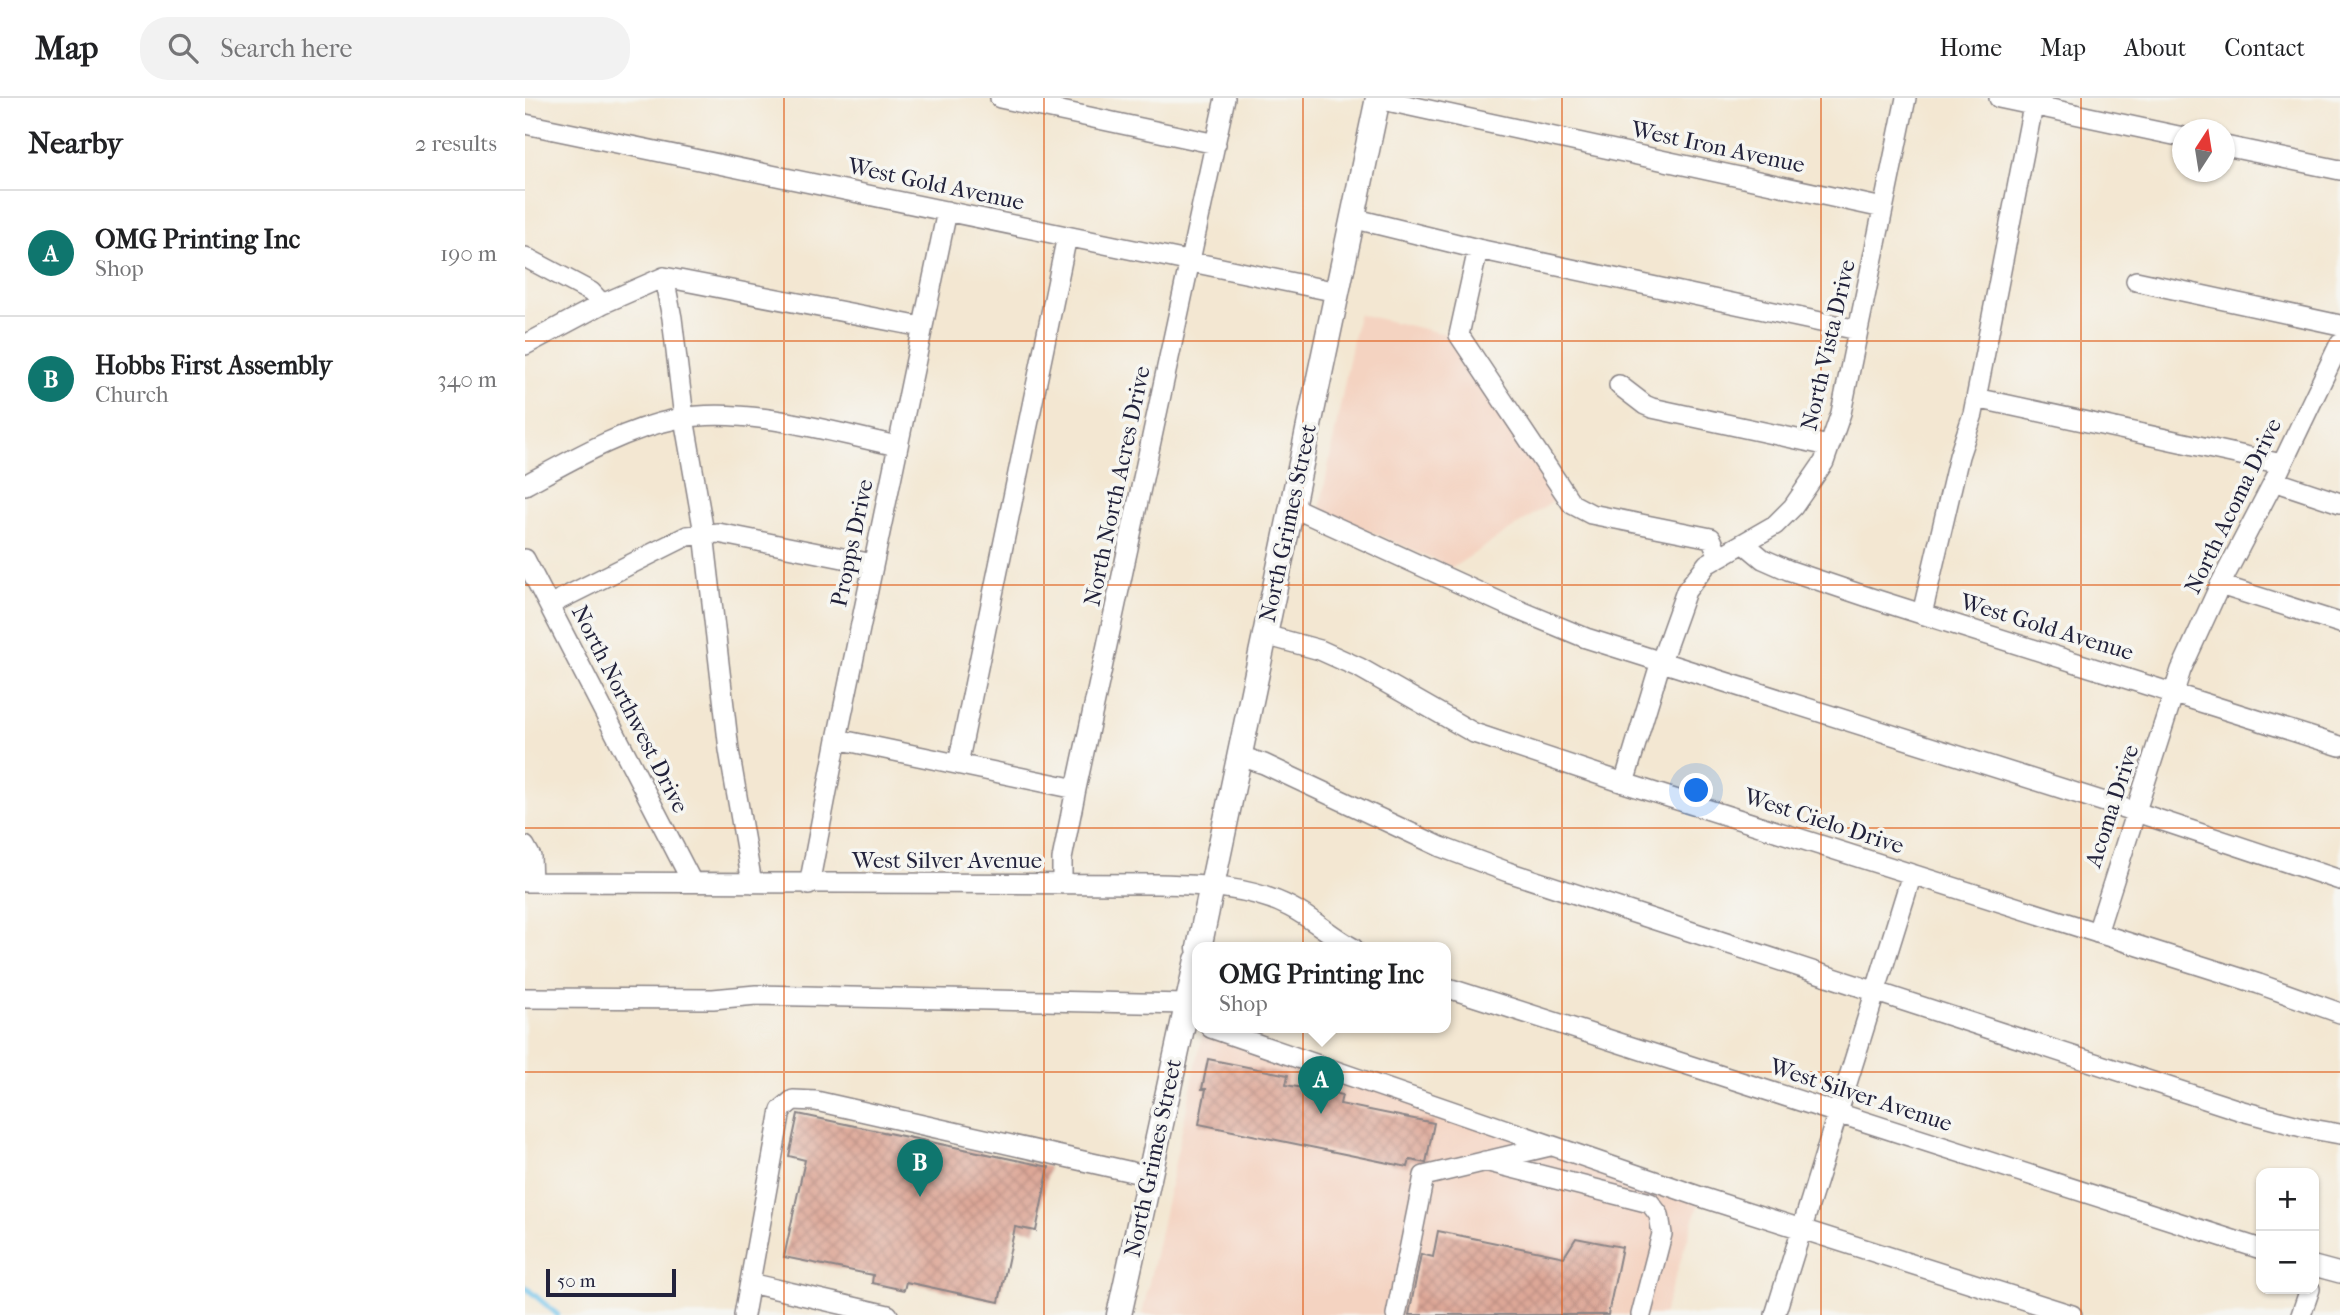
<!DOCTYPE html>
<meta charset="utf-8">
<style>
:root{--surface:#fff;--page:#f2f2f2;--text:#202124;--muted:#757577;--line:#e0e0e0;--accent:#0f766e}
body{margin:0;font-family:"IM FELL French Canon",serif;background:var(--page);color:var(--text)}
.controls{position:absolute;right:21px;bottom:21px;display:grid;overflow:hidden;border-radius:14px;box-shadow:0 2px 5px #0004}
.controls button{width:63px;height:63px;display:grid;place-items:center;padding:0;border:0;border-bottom:2px solid var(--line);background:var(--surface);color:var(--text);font:35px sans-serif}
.compass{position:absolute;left:1647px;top:21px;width:63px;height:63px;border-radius:50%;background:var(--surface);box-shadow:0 2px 5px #0004;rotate:12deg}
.scale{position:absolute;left:21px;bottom:18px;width:130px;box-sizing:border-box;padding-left:7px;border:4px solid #22223b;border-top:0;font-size:19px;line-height:24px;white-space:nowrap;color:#22223b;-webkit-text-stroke:5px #f6f6f2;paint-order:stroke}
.you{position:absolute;left:1172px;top:693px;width:24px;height:24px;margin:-18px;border:5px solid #fff;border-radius:50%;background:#1a73e8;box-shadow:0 0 0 10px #1a73e833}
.badge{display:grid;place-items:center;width:46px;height:46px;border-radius:50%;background:var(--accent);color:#fff;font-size:23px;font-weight:700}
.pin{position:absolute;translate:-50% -58px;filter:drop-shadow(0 2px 4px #0008)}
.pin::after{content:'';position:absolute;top:37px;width:24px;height:21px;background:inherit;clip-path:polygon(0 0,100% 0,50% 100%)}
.popup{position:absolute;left:667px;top:844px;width:259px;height:91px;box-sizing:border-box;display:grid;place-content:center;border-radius:14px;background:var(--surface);filter:drop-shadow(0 2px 5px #0005);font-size:23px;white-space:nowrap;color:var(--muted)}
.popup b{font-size:26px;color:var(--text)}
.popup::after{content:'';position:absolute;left:50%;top:100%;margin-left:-14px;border:14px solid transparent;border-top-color:var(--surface)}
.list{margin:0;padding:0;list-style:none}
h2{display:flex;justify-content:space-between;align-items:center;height:91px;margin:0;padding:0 28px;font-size:30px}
h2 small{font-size:23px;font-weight:400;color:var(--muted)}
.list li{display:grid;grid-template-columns:46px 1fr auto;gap:21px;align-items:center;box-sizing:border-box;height:126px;padding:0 28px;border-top:2px solid var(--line)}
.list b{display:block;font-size:26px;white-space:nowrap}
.list p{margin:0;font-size:23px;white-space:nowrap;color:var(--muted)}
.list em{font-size:23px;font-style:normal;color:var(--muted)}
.icon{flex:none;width:38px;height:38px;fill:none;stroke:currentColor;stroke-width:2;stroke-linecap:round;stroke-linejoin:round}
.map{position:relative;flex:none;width:1815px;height:1217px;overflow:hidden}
header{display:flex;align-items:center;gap:42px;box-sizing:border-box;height:98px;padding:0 35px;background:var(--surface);border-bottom:2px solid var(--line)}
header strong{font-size:33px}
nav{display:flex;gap:38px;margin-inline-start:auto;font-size:24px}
.search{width:490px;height:63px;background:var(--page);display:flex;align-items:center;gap:18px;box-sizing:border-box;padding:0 24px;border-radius:28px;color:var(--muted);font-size:26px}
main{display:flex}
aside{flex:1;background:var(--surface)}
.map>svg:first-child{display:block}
.built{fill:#f4d3c1}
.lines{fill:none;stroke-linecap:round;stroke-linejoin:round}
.stream{stroke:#6ec2ea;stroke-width:5}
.building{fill:url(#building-cross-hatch)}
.minor-casing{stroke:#8a8486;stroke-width:22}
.major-casing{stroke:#8a8486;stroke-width:27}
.minor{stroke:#fff;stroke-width:19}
.major{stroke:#fff;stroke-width:24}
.grid{fill:none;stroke:#de560e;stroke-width:2;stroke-opacity:0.55}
.labels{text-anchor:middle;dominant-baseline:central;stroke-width:7;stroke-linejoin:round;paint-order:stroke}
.street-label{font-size:23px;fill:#22223b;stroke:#f6f6f2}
</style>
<header>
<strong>Map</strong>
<div class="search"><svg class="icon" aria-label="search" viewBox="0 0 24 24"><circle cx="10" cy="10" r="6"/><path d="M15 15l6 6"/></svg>Search here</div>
<nav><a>Home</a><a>Map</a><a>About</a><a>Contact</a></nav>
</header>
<main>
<aside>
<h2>Nearby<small>2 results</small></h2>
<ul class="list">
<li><span class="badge">A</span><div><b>OMG Printing Inc</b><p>Shop</p></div><em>190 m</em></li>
<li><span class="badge">B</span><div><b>Hobbs First Assembly</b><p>Church</p></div><em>340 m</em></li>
</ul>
</aside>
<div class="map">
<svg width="1815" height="1217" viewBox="0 0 1815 1217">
<defs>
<pattern id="building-cross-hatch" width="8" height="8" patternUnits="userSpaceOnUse" patternTransform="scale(1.75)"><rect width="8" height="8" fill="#dda797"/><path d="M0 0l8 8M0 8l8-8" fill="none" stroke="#bd8f83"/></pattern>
</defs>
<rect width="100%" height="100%" fill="#f6f6f2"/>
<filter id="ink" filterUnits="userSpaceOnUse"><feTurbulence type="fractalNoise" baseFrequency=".0143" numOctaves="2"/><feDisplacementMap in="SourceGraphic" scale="14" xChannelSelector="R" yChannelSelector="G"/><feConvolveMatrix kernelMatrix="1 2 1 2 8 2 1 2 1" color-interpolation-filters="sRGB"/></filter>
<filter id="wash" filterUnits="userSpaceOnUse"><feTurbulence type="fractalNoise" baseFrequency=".00686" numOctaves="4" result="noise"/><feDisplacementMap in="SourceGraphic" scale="28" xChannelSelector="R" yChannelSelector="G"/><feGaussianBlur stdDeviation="1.57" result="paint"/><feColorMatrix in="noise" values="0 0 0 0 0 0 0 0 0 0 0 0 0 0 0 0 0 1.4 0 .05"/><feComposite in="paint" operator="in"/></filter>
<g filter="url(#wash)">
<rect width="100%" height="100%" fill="#f3e7d2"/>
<path class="built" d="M833,216L925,237L1032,401L927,470L795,411Z
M679,930L1176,1099L1138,1217H617Z"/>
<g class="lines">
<path class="stream" d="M0,1189L33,1217"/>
</g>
<g id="blocks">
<path class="building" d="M683,961L763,977L761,987L778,990L779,984L797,987L796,992L817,997L815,1006L909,1025L901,1065L885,1062L883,1069L674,1026L681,991H677Z
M273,1016L524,1069L511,1133L490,1129L474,1204L381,1184L379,1192L347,1185L348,1177L259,1159L280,1062L264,1058Z
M913,1133L1039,1159L1051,1140L1097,1149L1083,1217H884L896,1156L908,1159Z"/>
</g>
</g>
<g filter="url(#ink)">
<use href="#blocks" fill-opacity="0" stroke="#8a8486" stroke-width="2"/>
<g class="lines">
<defs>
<path id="minor" d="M475,0L691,46
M1474,0L1658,39
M853,1L1358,110
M0,26L812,194
M1700,48L1815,72
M827,120L953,151L1333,232
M953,151L934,237L1047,406L1066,416L1186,440L1194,458
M0,159L66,194L77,206
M139,179L147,220L159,320L179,435L204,652L227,785
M1611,183L1815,227
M0,247L77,206L139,179L397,229
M1094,287L1120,307L1127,310L1304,348
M1451,300L1757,366
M1749,383L1815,405
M0,387C48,361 97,332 151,321C218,307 306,334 372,348
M767,409L986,509L1061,540L1611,714L1815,782
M1220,446L1238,461L1263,472L1346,500L1815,648
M0,461L167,784
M1695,487L1815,525
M24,507L162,438L193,435L348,466
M1397,516L1434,358L1448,316L1508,8
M740,537L795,552L835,570L949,635L1099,685L1734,886L1815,915
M312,641L551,691
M715,658L739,666L916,749L983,774L1717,1013L1781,1030L1815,1036
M433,666L542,138
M1099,685L1136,563L1161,493L1182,466L1250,427L1268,409L1299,364L1316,315L1381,0
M0,748L6,759L7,784
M0,784L632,786C677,787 725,788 765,809C787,820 806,838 828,850
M537,786V761L551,691L700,0
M284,787L312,641L422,113
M1572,835L1656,572L1695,487L1749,383L1815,245
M920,889L1736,1151
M0,900L188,901L231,897L662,906
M686,930L1176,1099L1547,1217
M960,1063L1125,1105L1134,1117L1137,1136L1116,1217
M1789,1168L1815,1175
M225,1185L363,1217
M219,1217L256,1012L268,1002L291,1003L625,1078
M871,1217L899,1078L1025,1048
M1250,1217L1387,776
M1776,1217L1785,1191"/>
<path id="major" d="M674,850L853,0
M594,1217L672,862"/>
</defs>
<use href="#minor" class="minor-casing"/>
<use href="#major" class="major-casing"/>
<use href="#minor" class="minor"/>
<use href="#major" class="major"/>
</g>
</g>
<path class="grid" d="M259,0V1217M519,0V1217M778,0V1217M1037,0V1217M1296,0V1217M1556,0V1217M0,243H1815M0,487H1815M0,730H1815M0,974H1815"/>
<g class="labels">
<g class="street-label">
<text transform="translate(1193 49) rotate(12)">West Iron Avenue</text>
<text transform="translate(411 86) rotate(12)">West Gold Avenue</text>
<text transform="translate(1303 247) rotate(-77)">North Vista Drive</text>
<text transform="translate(592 388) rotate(-78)">North North Acres Drive</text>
<text transform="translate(1708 408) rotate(-64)">North Acoma Drive</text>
<text transform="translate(763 425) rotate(-78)">North Grimes Street</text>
<text transform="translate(327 445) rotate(-78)">Propps Drive</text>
<text transform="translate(1522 529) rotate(17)">West Gold Avenue</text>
<text transform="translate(105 611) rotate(63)">North Northwest Drive</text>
<text transform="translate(1587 708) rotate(-72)">Acoma Drive</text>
<text transform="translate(1299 723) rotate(18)">West Cielo Drive</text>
<text x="422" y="762">West Silver Avenue</text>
<text transform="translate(1336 997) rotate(18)">West Silver Avenue</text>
<text transform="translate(628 1060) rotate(-78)">North Grimes Street</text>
</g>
</g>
</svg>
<div class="controls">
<button>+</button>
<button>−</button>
</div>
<svg class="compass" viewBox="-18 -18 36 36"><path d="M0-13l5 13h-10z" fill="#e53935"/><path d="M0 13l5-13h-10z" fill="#757577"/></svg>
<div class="scale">50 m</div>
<div class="you"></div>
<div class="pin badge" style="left:796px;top:1016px">A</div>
<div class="popup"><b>OMG Printing Inc</b>Shop</div>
<div class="pin badge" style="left:395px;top:1099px">B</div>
</div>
</main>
